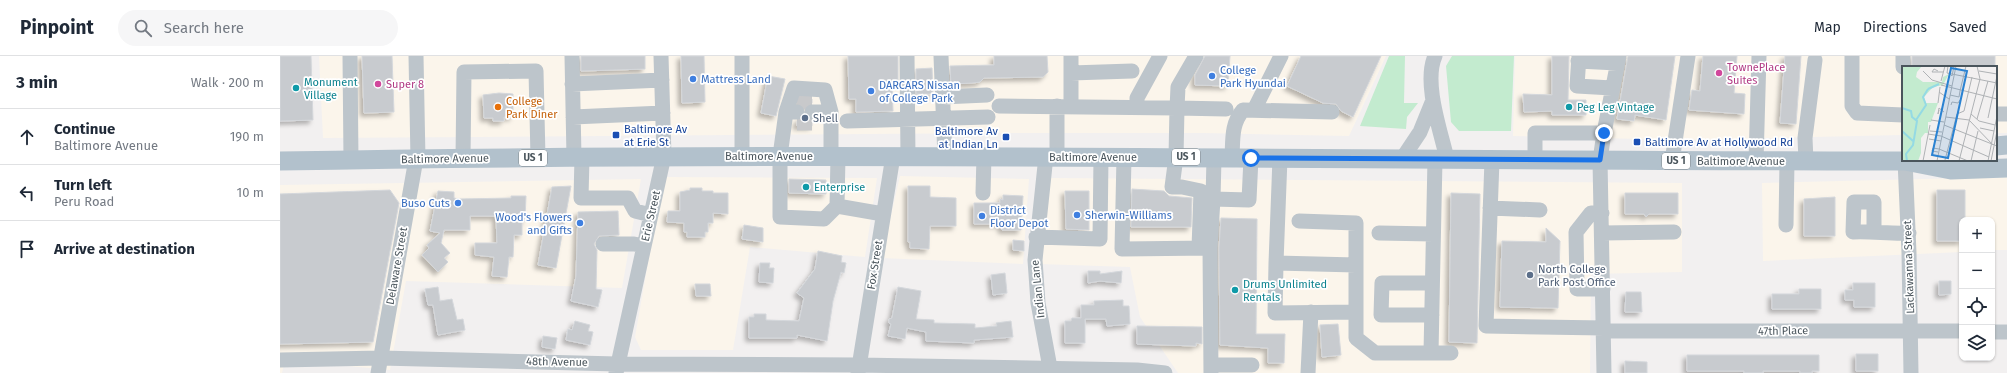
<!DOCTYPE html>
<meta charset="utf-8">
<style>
:root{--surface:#fff;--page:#f6f6f7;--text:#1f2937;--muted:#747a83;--line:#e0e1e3}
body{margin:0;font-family:"Fira Sans",sans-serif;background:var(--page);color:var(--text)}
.controls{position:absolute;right:12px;bottom:12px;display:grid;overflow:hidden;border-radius:8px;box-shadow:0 1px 3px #0004}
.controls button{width:36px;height:36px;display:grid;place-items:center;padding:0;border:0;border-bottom:1px solid var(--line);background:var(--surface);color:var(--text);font:20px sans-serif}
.stop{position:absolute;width:12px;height:12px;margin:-9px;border:3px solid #1a73e8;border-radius:50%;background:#fff}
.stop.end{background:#1a73e8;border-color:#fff;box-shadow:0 1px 4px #0008}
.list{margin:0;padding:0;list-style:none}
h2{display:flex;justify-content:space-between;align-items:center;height:52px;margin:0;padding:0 16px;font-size:17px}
h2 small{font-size:13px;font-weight:400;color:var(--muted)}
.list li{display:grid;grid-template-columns:26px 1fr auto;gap:12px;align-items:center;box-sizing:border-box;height:56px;padding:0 16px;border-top:1px solid var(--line)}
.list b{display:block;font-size:15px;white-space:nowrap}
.list p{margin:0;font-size:13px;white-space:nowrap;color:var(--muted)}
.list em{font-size:13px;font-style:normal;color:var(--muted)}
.icon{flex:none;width:22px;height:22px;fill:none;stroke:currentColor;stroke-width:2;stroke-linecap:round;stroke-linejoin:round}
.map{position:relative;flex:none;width:1727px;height:317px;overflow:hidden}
header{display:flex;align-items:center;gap:24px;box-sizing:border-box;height:56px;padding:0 20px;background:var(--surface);border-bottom:1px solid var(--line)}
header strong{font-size:19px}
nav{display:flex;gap:22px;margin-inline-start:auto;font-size:14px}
.search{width:280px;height:36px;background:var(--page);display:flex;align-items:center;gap:10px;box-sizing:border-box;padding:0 14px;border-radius:22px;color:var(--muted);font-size:15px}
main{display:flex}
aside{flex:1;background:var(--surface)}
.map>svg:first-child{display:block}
.commercial{fill:#fbf5eb}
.green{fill:#c3ebcf}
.building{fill:#c8cbcf;stroke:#d4d7db;filter:url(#shadow)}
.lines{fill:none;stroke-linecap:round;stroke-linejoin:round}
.minor-tunnel{stroke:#c8c9cb;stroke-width:15;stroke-dasharray:15 8;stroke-linecap:butt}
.minor{stroke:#bdc5cb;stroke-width:15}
.major{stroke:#b2c1cc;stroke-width:19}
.route{stroke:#1a73e8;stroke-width:5}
.hotel-dot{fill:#d1479c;stroke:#fff;stroke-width:1.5}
.shop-dot{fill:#3f7fe0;stroke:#fff;stroke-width:1.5}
.culture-dot{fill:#0f9aa8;stroke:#fff;stroke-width:1.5}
.food-dot{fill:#e8710a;stroke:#fff;stroke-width:1.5}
.service-dot{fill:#5c6f8a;stroke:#fff;stroke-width:1.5}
.transit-dot{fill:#1a4fb4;stroke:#fff;stroke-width:1.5}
.labels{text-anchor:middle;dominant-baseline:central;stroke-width:3.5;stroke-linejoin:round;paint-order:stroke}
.shield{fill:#fff;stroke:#80888d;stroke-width:1}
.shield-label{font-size:10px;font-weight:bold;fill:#4a555c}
.hotel-label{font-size:11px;fill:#b23c85;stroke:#fff;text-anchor:start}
.shop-label{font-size:11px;fill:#366cbe;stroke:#fff;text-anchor:start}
.culture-label{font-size:11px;fill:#0d838f;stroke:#fff;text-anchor:start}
.food-label{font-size:11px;fill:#c56008;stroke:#fff;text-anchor:start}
.service-label{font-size:11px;fill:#4e5e75;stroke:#fff;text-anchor:start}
.transit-label{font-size:11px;fill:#164399;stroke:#fff;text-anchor:start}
.street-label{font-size:11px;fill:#4a555c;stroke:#fff}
.inset-river{fill:none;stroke:#94dae4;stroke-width:2}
.inset-road{fill:none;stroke:#afb2b5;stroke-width:1}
.view{fill:#2a82d2;fill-opacity:0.15;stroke:#2a82d2;stroke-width:2}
.inset-edge{fill:none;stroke:#4a555c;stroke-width:2}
</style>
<header>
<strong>Pinpoint</strong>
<div class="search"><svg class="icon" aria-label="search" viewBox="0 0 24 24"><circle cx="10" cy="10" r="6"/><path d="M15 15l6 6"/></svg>Search here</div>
<nav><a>Map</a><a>Directions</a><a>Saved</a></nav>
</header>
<main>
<aside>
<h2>3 min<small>Walk · 200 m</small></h2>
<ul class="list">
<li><svg class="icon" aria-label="ahead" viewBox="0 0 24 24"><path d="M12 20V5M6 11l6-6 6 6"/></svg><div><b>Continue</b><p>Baltimore Avenue</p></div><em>190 m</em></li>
<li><svg class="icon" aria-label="left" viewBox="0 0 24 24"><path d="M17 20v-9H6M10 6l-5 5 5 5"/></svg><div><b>Turn left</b><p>Peru Road</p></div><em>10 m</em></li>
<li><svg class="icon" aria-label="arrive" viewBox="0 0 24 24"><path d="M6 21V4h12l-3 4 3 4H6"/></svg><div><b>Arrive at destination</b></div></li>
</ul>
</aside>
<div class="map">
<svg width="1727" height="317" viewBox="0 0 1727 317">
<defs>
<filter id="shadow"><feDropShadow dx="-3.5" dy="3.5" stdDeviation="2" flood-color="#0004"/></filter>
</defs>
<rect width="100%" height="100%" fill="#f2f0f0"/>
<path class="commercial" d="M39,0H1106L1069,80L923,77H729L43,82Z
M1235,0H1727V77H1716V11H1623V79L1403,84L1233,80Z
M620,120L749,123L743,208L601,202Z
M383,121L597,122L585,201L470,191L453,294H361L355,281Z
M1727,121V194H1712V164H1682V196L1483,205L1482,127Z
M771,122L1402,127V216L1311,218L1310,317H898L860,261L850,211L759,208Z
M361,123L342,232L126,225L110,314L5,304L2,317H0V129Z"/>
<path class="green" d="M1109,0H1125L1124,47H1138L1127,61L1126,73L1080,70Z
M1172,0H1234L1231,75H1179L1171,66L1166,10Z"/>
<path class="building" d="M0,0H31L33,64L0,65Z
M82,0H112L114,56L84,57Z
M301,0H365V13L301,15Z
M401,0H424L425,46L402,47Z
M568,0H618V28H612L613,55L576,56V43H569Z
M714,0H767L768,16L763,21L704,22L700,26L692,27L671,28L670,10L714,9Z
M925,0H950L948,30L915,29V19Z
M1021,0H1101L1073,61L1061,55L1056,48L1043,47L1007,30Z
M1272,0H1289L1288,44H1306V59H1272V55L1244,56L1243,38L1272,39Z
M1348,0H1395L1386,64L1355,59L1354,65L1337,63Z
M1423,0H1457L1454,37L1465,38L1464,58L1409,54L1412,34L1420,35Z
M1505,0H1521L1516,68L1500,67Z
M1632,0H1715V11H1632Z
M652,12L653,38H636V13Z
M488,20L505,23L496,60L481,57Z
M219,37L233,38V61H224V65H213V62H204L203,39Z
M520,43H532V47L524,51L518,47Z
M524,61L532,65V70H517V65Z
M509,123L546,124V138L509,137Z
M291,130L276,212L258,209L272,131Z
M628,130H650V141L676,142V170H650L649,193L630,192V186H628Z
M410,132H422V135H433V137H448V158L433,157V167H428V176H425V181H407V176H404V167L387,166L388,155H400V136L410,134Z
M852,133L884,135L889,140L912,142L911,171H851Z
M110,134L119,147L93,286L0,288V138Z
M1657,134H1685V164H1682V185H1657Z
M158,135L174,136V142L179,143L231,142V140H246L245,165H242V179H234L233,201H229L227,221L212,220L214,201L195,199V187H217L216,160H190V174H164L161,187L170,197L164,202L168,206L158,216L142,199L149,192L147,189L160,177L150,175Z
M785,135H809V174L786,173Z
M1171,137L1200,138L1197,287L1169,286Z
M1345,137H1398V158H1369L1366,161L1364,158H1345Z
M723,139L743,140L741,174H722L721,168H694V147H720V143L723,144Z
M1555,141V180H1524V143Z
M338,155L339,179L319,180L314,188L317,194L316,233L322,234L318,251L291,245L296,220L298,156Z
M941,162L977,163L976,278H1005L1004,307H988V292L940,289L939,192Z
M464,169L483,172V186L462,183Z
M1266,172L1280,185L1278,252L1220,251L1222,185L1266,186Z
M733,184L744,185V195L733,194Z
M538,195L562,200L561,206L566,207L564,217L561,216L553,245L547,285L517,279V282H469V261H474V258H486V264L519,265L524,242L517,237L535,213Z
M480,207H490L489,212H494L493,227L479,226Z
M808,215H820V218L842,215L841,227L820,225L808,227Z
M725,217L727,237L713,239L711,219Z
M1659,225H1671V238L1659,239Z
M1573,227H1595V251H1574V244H1565V234H1573Z
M415,228H430L431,240H416Z
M158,231L160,245L172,243L177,264L183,263L185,274L158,279L153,249H148L145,233Z
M618,231L641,235L636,263L654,264V267L695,268V272L717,270L716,267L731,265L733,281L694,284V287L646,285V276L627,272L625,283L608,280L611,268L609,267V263L612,262Z
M1519,233H1541V253H1492V238H1519Z
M1346,236H1361L1362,256H1345Z
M843,244V250H849L850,268L827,270L826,263H805V287H785V265H791L792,262H801V249H814V245Z
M295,265L310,269L308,275L313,276L310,289L286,284L288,273L292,274Z
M1058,268L1061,299L1042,301L1040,269Z
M857,270L922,271V288L916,287V290L857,288Z
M263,280L277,282L275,293L262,291Z
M1576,298H1598V315H1576Z
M1407,299H1539V315H1532V317H1520V315H1483V317H1464V315H1407Z
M1345,305L1367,306V317H1345Z"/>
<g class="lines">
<path class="minor-tunnel" d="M517,46H532
M517,67H532"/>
<path class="minor" d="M70,0L71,104
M136,0L138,103
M292,0L294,101
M462,0V100
M627,0L628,101
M661,0L665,102
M791,0V50
M1155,0C1143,27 1161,76 1167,103
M1299,0L1297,30L1332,32
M1572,0V50L1577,57L1623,59
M1623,0V11
M1298,5L1337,7
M791,17L852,15
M292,28L382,24
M662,41L707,39
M719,50L897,52L898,31L916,0
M777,50V101
M857,51V42L880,0
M974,54L1001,0
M506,56L514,32L545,34L551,56
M517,56H506L500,100V161L544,163L557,150L558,100
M532,56H551V100
M1716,58H1727
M293,61L383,57
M567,65L708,61
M766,100L755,204L758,247L771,317
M302,101L301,142H348L355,155L371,159
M844,101L842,193L930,192
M934,102L933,143L969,144L971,102
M952,102C953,84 951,68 963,54L1052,56
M1000,102L996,207L1076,209
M183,103L184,16L256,15L258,102
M1122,103L1140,76L1153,44
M1155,103L1151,297H1171
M1212,104L1206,270L1324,272
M1255,104V77H1324
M1625,104L1629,197L1631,317
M1392,105L1408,0
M1476,105L1479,0
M1526,105L1525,82L1535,4
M703,137L704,100
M557,150L603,158
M1210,152L1260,154
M1322,157H1311L1296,176L1297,233H1323
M1019,165L1076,167V282L1095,297H1151
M1506,169L1507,105
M1594,175V146H1574L1573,176C1592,175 1610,178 1629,177
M1099,177L1153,178
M1322,177L1394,176
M756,181L820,183L821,101
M323,188H354L364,190
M919,192L921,135L902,131H892L896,101L897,52L946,53
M996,207L995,257L1076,256
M1152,259H1101L1102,227H1152
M1324,275H1682
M1712,276H1727
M0,304L101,302L337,308L579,309L857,314L885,317
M931,309H972
M98,317L136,103
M336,317L384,100L381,0
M578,317L613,100
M931,317L930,192L933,143
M1028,317L1031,256
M1324,317L1320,104L1324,77L1339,0"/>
<path class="major" d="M1716,90L1727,89
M0,105C542,95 1084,105 1625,105L1671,114L1727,112"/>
</g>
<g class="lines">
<path class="route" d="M971,102L1320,104L1324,77"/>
</g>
<g class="hotel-dot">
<circle cx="1439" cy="17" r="4"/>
<circle cx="98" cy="28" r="4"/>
</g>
<g class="shop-dot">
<circle cx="932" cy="20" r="4"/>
<circle cx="413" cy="23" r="4"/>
<circle cx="591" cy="35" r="4"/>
<circle cx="178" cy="147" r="4"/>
<circle cx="797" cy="159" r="4"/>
<circle cx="702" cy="160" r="4"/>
<circle cx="300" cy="167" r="4"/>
</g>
<g class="culture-dot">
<circle cx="16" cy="32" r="4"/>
<circle cx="1289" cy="51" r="4"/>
<circle cx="526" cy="131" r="4"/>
<circle cx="955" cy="234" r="4"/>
</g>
<circle class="food-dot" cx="218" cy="51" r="4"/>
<g class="service-dot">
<circle cx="525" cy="62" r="4"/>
<circle cx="1250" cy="219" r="4"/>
</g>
<g class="transit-dot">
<rect x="332" y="75" width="8" height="8" rx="2"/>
<rect x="722" y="77" width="8" height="8" rx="2"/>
<rect x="1353" y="82" width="8" height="8" rx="2"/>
</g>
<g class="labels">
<g class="shield">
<rect x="892" y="93" width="28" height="16" rx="3"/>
<rect x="239" y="94" width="28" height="16" rx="3"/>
<rect x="1382" y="97" width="28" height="16" rx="3"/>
</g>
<g class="shield-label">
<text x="906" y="101">US 1</text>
<text x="253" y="102">US 1</text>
<text x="1396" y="105">US 1</text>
</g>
<g class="hotel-label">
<text x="1447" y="11">TownePlace<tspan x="1447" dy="13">Suites</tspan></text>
<text x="106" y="28">Super 8</text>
</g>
<g class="shop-label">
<text x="940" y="14">College<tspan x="940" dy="13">Park Hyundai</tspan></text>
<text x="421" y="23">Mattress Land</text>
<text x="599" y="29">DARCARS Nissan<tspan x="599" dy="13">of College Park</tspan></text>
<text x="170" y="147" text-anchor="end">Buso Cuts</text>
<text x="710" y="154">District<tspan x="710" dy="13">Floor Depot</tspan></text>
<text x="805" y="159">Sherwin-Williams</text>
<text x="292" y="161" text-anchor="end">Wood's Flowers<tspan x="292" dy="13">and Gifts</tspan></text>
</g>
<g class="culture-label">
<text x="24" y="26">Monument<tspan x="24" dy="13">Village</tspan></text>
<text x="1297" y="51">Peg Leg Vintage</text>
<text x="534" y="131">Enterprise</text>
<text x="963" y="228">Drums Unlimited<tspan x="963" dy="13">Rentals</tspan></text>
</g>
<g class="food-label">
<text x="226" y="45">College<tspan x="226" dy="13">Park Diner</tspan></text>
</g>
<g class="service-label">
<text x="533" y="62">Shell</text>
<text x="1258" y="213">North College<tspan x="1258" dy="13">Park Post Office</tspan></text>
</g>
<g class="transit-label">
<text x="344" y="73">Baltimore Av<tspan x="344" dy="13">at Erie St</tspan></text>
<text x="718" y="75" text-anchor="end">Baltimore Av<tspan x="718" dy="13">at Indian Ln</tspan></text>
<text x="1365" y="86">Baltimore Av at Hollywood Rd</text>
</g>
<g class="street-label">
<text x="489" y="100">Baltimore Avenue</text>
<text x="813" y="101">Baltimore Avenue</text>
<text transform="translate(165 103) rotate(-1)">Baltimore Avenue</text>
<text x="1461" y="105">Baltimore Avenue</text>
<text transform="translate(371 160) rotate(-77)">Erie Street</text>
<text transform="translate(595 209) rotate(-81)">Fox Street</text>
<text transform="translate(117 210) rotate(-80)">Delaware Street</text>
<text transform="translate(1629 211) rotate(-92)">Lackawanna Street</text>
<text transform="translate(758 233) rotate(-96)">Indian Lane</text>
<text transform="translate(1503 275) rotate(-1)">47th Place</text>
<text transform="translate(277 306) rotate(1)">48th Avenue</text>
</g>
</g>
<g transform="translate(1622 10)">
<rect width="95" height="95" fill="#f2f0f0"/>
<path d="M0,0H20L15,6L14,11L21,16H40L41,11L47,8L41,19L31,21L22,31L24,37H36L29,56H26V67H23L19,72V87L16,95H0Z" fill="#c3ebcf"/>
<path class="inset-river" d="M26,23L37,18M0,42L9,45L10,51L15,55L11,79L4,88L5,95M14,54L24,39L21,31L26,23M0,65L11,75"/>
<path class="inset-road" d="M46,0L45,7L95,17M21,5L30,14L50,20M36,5L32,3L30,6H41M77,5L95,8M47,7L50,10L52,0M39,15L43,0M39,19L95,33M58,25L64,0M37,26L47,33M48,29L57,31L58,25M36,37L38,21M49,39L50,36L56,37L58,34M37,44L36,48L37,42L42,46M69,48L77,55L93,59M44,51L67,54L91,79M86,52L95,10M75,53L86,15M29,54L42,56M42,59L95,80M78,62L92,65M28,65L40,66M26,68L39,70L87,91M27,73L39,75M37,83L66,95M36,86L30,85L31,82L37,83M43,94L55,48L62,45L70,11M21,95L28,59M35,95L54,0M57,95L78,13L75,0M69,95L76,65M86,95L95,50M89,95L95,65"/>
<path class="view" d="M49,2L65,5L46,92L30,89Z"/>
<rect width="95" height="95" class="inset-edge"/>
</g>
</svg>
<div class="controls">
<button>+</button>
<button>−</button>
<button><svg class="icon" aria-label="locate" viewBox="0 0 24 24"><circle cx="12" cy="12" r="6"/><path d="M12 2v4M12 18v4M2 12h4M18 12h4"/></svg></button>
<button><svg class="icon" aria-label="layers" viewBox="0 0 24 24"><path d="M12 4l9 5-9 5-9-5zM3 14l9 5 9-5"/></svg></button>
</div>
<div class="stop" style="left:971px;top:102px"></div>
<div class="stop end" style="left:1324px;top:77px"></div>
</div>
</main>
